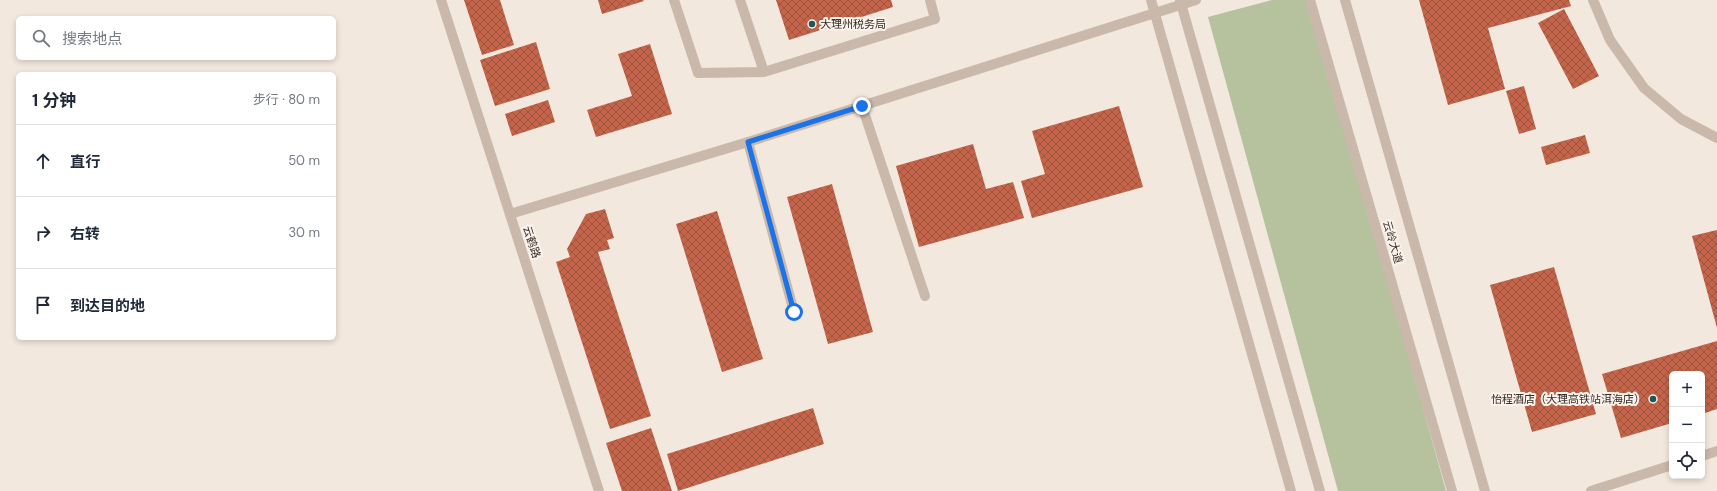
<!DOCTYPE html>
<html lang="zh">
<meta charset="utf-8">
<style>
:root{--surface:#fff;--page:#f6f6f7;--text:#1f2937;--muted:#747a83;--line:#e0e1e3}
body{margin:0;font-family:"DM Sans","Noto Sans SC",sans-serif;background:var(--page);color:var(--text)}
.controls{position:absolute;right:12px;bottom:12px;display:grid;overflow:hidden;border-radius:6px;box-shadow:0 2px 6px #0003}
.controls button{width:36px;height:36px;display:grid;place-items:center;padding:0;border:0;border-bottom:1px solid var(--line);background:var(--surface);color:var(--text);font:20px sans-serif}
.stop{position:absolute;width:12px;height:12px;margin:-9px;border:3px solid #1a73e8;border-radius:50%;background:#fff}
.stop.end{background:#1a73e8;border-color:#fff;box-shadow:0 1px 4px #0008}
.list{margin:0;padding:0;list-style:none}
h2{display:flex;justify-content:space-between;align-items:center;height:52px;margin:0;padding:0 16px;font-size:17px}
h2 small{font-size:13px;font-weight:400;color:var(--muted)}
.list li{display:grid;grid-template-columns:26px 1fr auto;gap:12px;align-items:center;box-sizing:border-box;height:72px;padding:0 16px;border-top:1px solid var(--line)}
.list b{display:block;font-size:15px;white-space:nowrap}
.list em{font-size:13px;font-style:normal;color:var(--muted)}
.icon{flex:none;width:22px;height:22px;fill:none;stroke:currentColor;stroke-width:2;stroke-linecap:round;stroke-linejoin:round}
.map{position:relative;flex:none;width:1717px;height:491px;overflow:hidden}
.search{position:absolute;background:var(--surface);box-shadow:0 2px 6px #0003;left:16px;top:16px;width:320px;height:44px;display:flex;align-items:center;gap:10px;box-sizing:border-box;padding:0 14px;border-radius:6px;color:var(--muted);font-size:15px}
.panel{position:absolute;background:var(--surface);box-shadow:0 2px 6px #0003;left:16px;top:72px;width:320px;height:268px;border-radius:6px}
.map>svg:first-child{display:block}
.grass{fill:#b6c19e}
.building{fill:url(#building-cross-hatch)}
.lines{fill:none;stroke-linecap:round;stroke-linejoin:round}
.service{stroke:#cab8aa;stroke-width:10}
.minor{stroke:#cab8aa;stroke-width:10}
.tertiary{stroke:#cab8aa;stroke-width:10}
.route{stroke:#1a73e8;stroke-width:5}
.poi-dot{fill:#1f5659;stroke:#faf2eb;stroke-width:1.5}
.labels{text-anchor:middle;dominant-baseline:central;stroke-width:4;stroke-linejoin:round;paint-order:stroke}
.poi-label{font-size:11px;fill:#382e29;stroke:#faf2eb;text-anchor:start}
.street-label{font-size:11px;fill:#382e29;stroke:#faf2eb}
</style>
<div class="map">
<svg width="1717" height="491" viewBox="0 0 1717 491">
<defs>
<pattern id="building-cross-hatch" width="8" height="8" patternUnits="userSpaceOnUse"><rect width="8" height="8" fill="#c4654b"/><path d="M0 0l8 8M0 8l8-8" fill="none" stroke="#a0543e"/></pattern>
</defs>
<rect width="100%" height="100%" fill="#f2e8de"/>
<path class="grass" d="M1272,0H1310L1446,491H1338L1208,17Z"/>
<path class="building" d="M464,0H500L514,45L482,55Z
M598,0H643L644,1L602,14Z
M776,0H891L893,7L789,40Z
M1419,0H1569L1571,6L1488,28L1505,89L1448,105Z
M1564,9L1599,76L1573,89L1538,23Z
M536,42L550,89L495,106L480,60Z
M650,44L672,114L596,137L587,110L632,96L618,54Z
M1524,86L1536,129L1519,134L1506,91Z
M548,100L555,122L512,136L505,114Z
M1119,106L1143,187L1032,218L1021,181L1045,174L1032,131Z
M1585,135L1590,153L1546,165L1541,147Z
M973,144L986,189L1013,182L1024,218L919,247L896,166Z
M832,184L873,332L828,344L787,197Z
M605,209L614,238L607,240L610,249L598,252L651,416L610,429L556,262L570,257L567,249L586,214Z
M717,211L763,359L722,372L676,224Z
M1717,230V328L1692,236Z
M1554,267L1596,414L1532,432L1490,285Z
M1717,341V409L1702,414V374H1672V423L1621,438L1602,374Z
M813,408L824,444L678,491L667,454Z
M651,428L672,491H622L606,443Z"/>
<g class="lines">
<path class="service" d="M674,0L698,73L764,72L935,19L930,0
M740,0L764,72
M862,106L925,296
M748,142L794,312"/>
<path class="minor" d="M1151,0L1291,491
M1345,0L1485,491
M1593,0L1610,40L1644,88L1681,119L1717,138
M510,214L748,142L1196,0
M1702,456L1717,451
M1591,491L1672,465"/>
<path class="tertiary" d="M441,0L599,491
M1180,0L1320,491
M1310,0L1452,491"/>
</g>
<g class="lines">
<path class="route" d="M794,312L748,142L862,106"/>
</g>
<g class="poi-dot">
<circle cx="812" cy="24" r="4"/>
<circle cx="1653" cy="399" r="4"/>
</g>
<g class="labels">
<g class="poi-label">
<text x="820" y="24">大理州税务局</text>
<text x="1645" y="399" text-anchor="end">怡程酒店（大理高铁站洱海店）</text>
</g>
<g class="street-label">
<text transform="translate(532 242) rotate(72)">云鹤路</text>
<text transform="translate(1393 242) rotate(74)">云岭大道</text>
</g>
</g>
</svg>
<div class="controls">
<button>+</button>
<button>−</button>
<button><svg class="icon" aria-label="locate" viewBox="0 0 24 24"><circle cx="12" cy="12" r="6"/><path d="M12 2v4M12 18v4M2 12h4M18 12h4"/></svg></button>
</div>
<div class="stop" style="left:794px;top:312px"></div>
<div class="stop end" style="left:862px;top:106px"></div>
<div class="search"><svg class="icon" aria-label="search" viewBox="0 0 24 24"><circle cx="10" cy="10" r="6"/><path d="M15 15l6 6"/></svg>搜索地点</div>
<section class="panel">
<h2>1 分钟<small>步行 · 80 m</small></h2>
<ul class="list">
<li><svg class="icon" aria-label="ahead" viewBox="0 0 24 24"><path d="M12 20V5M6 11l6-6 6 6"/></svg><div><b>直行</b></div><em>50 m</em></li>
<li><svg class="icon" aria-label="right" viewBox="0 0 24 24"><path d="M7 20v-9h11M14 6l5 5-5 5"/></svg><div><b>右转</b></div><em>30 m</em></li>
<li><svg class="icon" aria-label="arrive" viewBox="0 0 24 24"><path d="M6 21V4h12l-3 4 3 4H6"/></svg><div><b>到达目的地</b></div></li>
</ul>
</section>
</div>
